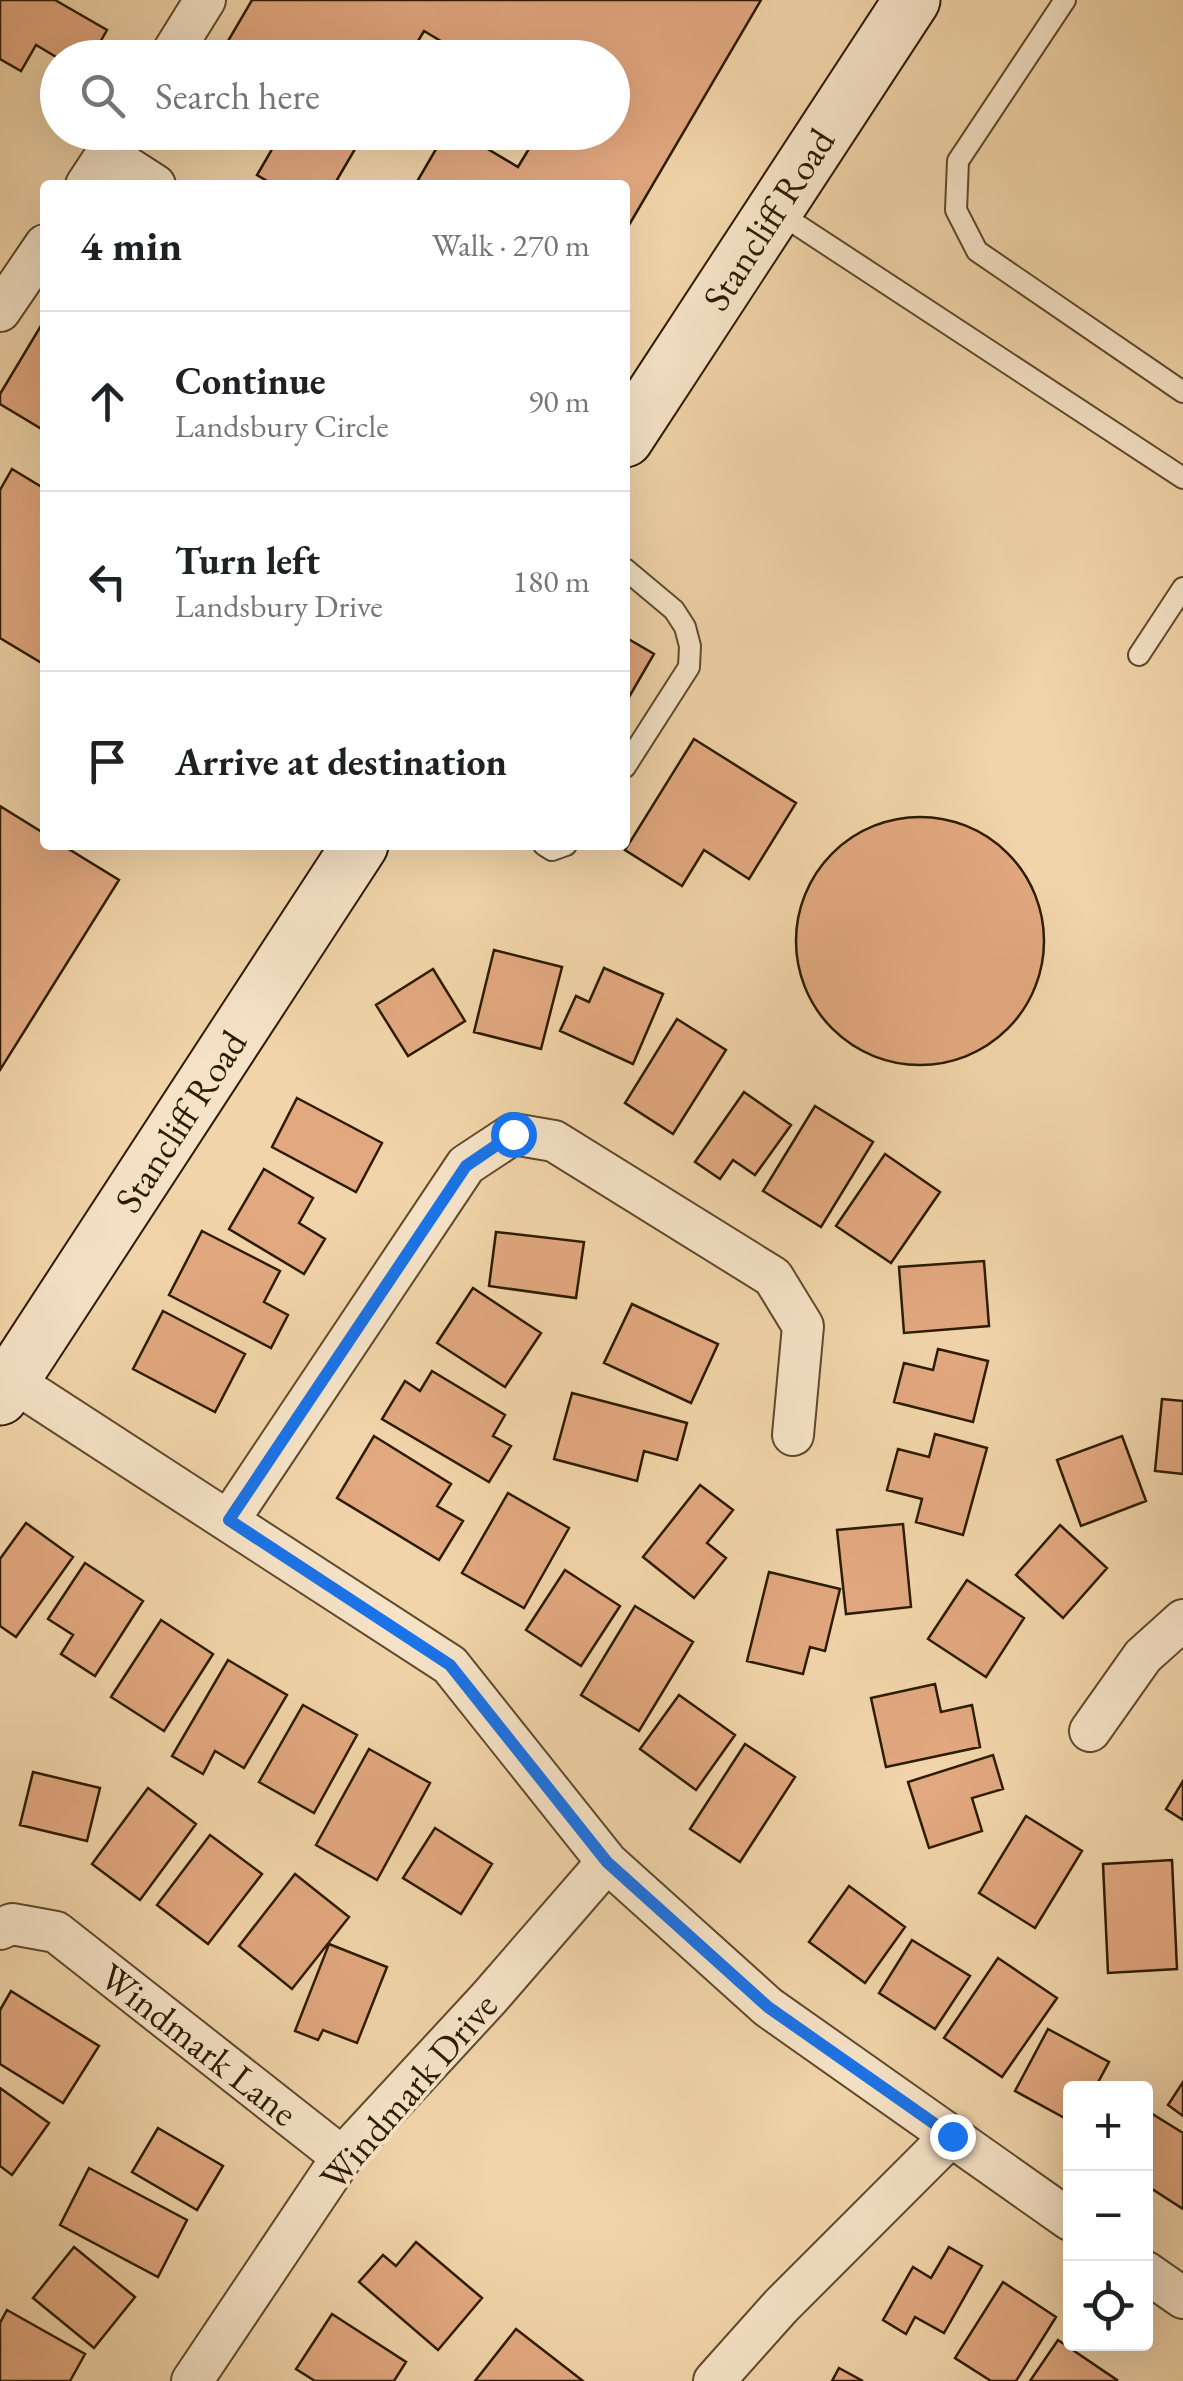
<!DOCTYPE html>
<meta charset="utf-8">
<style>
:root{--surface:#fff;--page:#f6f6f6;--text:#202124;--muted:#757577;--line:#e0e0e0}
body{margin:0;font-family:"EB Garamond",serif;background:var(--page);color:var(--text)}
.controls{position:absolute;right:30px;bottom:30px;display:grid;overflow:hidden;border-radius:10px;box-shadow:0 10px 40px #0002}
.controls button{width:90px;height:90px;display:grid;place-items:center;padding:0;border:0;border-bottom:2px solid var(--line);background:var(--surface);color:var(--text);font:50px sans-serif}
.stop{position:absolute;width:30px;height:30px;margin:-22px;border:8px solid #1a73e8;border-radius:50%;background:#fff}
.stop.end{background:#1a73e8;border-color:#fff;box-shadow:0 2px 10px #0008}
.list{margin:0;padding:0;list-style:none}
h2{display:flex;justify-content:space-between;align-items:center;height:130px;margin:0;padding:0 40px;font-size:42px}
h2 small{font-size:32px;font-weight:400;color:var(--muted)}
.list li{display:grid;grid-template-columns:65px 1fr auto;gap:30px;align-items:center;box-sizing:border-box;height:180px;padding:0 40px;border-top:2px solid var(--line)}
.list b{display:block;font-size:38px;white-space:nowrap}
.list p{margin:0;font-size:32px;white-space:nowrap;color:var(--muted)}
.list em{font-size:32px;font-style:normal;color:var(--muted)}
.icon{flex:none;width:55px;height:55px;fill:none;stroke:currentColor;stroke-width:2;stroke-linecap:round;stroke-linejoin:round}
.map{position:relative;flex:none;width:1183px;height:2381px;overflow:hidden}
.search{position:absolute;background:var(--surface);box-shadow:0 10px 40px #0002;left:40px;top:40px;width:590px;height:110px;display:flex;align-items:center;gap:25px;box-sizing:border-box;padding:0 35px;border-radius:55px;color:var(--muted);font-size:38px}
.panel{position:absolute;background:var(--surface);box-shadow:0 10px 40px #0002;left:40px;top:180px;width:590px;height:670px;border-radius:10px}
.map>svg:first-child{display:block}
.building{fill:#e2a880;stroke:#2d1c02;stroke-width:2.5}
.lines{fill:none;stroke-linecap:round;stroke-linejoin:round}
.lane-casing{stroke:#5e4a2c;stroke-width:24}
.street-casing{stroke:#5e4a2c;stroke-width:44}
.secondary-casing{stroke:#2d1c02;stroke-width:59}
.lane{stroke:#f6e3c7;stroke-width:20}
.street{stroke:#f6e3c7;stroke-width:40}
.secondary{stroke:#f6e3c7;stroke-width:55}
.route{stroke:#1a73e8;stroke-width:12}
.labels{text-anchor:middle;dominant-baseline:central;stroke-width:8;stroke-linejoin:round;paint-order:stroke}
.street-label{font-size:38px;fill:#2d1c02;stroke:#f6e3c7}
</style>
<div class="map">
<svg width="1183" height="2381" viewBox="0 0 1183 2381">
<rect width="100%" height="100%" fill="#f1d4a9"/>
<filter id="stains"><feTurbulence type="fractalNoise" baseFrequency=".002" numOctaves="4"/><feColorMatrix values="0 0 0 0 .2 0 0 0 0 .09 0 0 0 0 .02 0 0 0 .5 -.17"/></filter>
<radialGradient id="worn" r=".72"><stop offset=".6" stop-color="#630" stop-opacity="0"/><stop offset="1" stop-color="#630" stop-opacity=".3"/></radialGradient>
<path class="building" d="M0,0H55L107,30L91,58H58L36,45L21,71L0,59Z
M252,0H761L625,232V185H415L446,132H459L518,167L539,132H612V58H469L424,31L408,58H257L228,41Z
M282,132H365L334,185H274L257,175Z
M45,319V431L0,404V394Z
M12,469L45,489V665L0,638V490Z
M625,637L654,654L625,704Z
M694,739L796,803L749,879L704,850L682,886L625,850Z
M0,806L45,834V845H62L119,880L0,1070Z
M796 941a124 124 0 1 1 248 0a124 124 0 1 1-248 0Z
M494,950L562,967L541,1049L474,1032Z
M604,968L663,994L633,1064L560,1031L576,996L589,1002Z
M433,969L465,1021L408,1056L376,1005Z
M677,1019L726,1050L673,1134L625,1103Z
M744,1092L791,1125L755,1175L733,1160L720,1179L695,1162Z
M297,1098L382,1143L356,1192L272,1147Z
M815,1106L873,1142L821,1227L763,1191Z
M885,1154L940,1192L891,1263L836,1226Z
M264,1169L313,1198L299,1223L325,1239L304,1274L229,1229Z
M202,1231L280,1271L264,1302L288,1315L271,1348L169,1295Z
M496,1232L584,1242L576,1298L489,1286Z
M984,1261L989,1326L904,1333L899,1267Z
M473,1288L541,1333L505,1387L437,1343Z
M632,1304L718,1344L691,1403L604,1363Z
M163,1311L245,1354L215,1412L133,1369Z
M938,1349L988,1361L973,1422L894,1402L904,1363L933,1370Z
M432,1371L505,1415L493,1436L511,1446L489,1482L382,1419L405,1381L420,1391Z
M572,1393L687,1423L677,1460L644,1451L637,1481L554,1459Z
M1162,1399L1183,1401V1474L1155,1471Z
M935,1434L987,1448L963,1535L916,1522L922,1499L887,1490L898,1449L929,1457Z
M374,1436L451,1484L437,1506L463,1521L439,1560L337,1498Z
M1122,1436L1146,1501L1081,1526L1057,1460Z
M700,1485L733,1510L707,1543L726,1558L694,1598L643,1557Z
M508,1493L569,1528L524,1608L462,1573Z
M26,1523L73,1557L16,1637L0,1626V1559Z
M903,1524L911,1607L846,1614L837,1530Z
M1060,1525L1107,1568L1063,1618L1016,1575Z
M85,1563L143,1601L95,1676L61,1654L73,1635L48,1619Z
M565,1570L620,1606L581,1666L526,1630Z
M769,1572L840,1589L825,1651L810,1647L803,1674L747,1661Z
M967,1580L1024,1618L986,1677L928,1639Z
M635,1606L693,1642L639,1731L581,1695Z
M161,1620L213,1654L164,1731L111,1697Z
M228,1660L287,1695L244,1768L215,1751L203,1774L172,1756Z
M935,1684L941,1712L972,1705L980,1747L886,1767L871,1698Z
M679,1695L735,1735L696,1790L640,1749Z
M303,1705L357,1735L314,1813L259,1782Z
M745,1744L795,1777L740,1862L690,1829Z
M369,1749L430,1783L377,1880L316,1845Z
M993,1755L1003,1789L972,1798L982,1831L929,1848L908,1782Z
M33,1772L100,1788L87,1841L20,1825Z
M1183,1781V1820L1166,1809Z
M148,1788L196,1824L140,1900L92,1864Z
M1026,1816L1082,1851L1035,1928L979,1893Z
M435,1828L492,1864L461,1914L403,1878Z
M210,1835L262,1874L208,1944L157,1905Z
M1172,1860L1177,1969L1108,1973L1103,1864Z
M295,1874L349,1917L292,1989L239,1946Z
M849,1886L905,1927L865,1983L809,1942Z
M912,1940L970,1976L935,2029L879,1993Z
M329,1944L387,1967L357,2043L323,2030L318,2040L295,2031Z
M998,1958L1057,1998L1002,2077L944,2038Z
M11,1991L99,2046L63,2103L0,2064V2010Z
M1048,2029L1109,2062L1095,2088H1070V2121L1015,2091Z
M1183,2082V2116L1168,2105Z
M0,2088L49,2123L12,2175L0,2166Z
M1146,2110L1183,2133V2209L1146,2185Z
M158,2128L223,2166L197,2210L132,2172Z
M89,2168L187,2220L158,2277L60,2225Z
M416,2242L482,2298L438,2350L359,2282L383,2255L396,2266Z
M74,2247L135,2297L94,2348L33,2298Z
M949,2247L982,2266L944,2333L915,2317L906,2334L883,2320L913,2267L931,2278Z
M1003,2282L1056,2317L1016,2381H991L955,2358Z
M7,2310L85,2354L70,2381H0V2323Z
M332,2314L406,2362L394,2381H315L296,2369Z
M516,2329L583,2381H475Z
M1058,2340L1117,2380L1116,2381H1030Z
M839,2368L863,2381H832Z"/>
<g class="lines">
<defs>
<path id="lane" d="M1065,0L958,161L956,210L977,251L1183,392
M776,211L1183,478
M625,569L674,610L685,627L690,646L689,667L625,767
M1139,655L1183,588
M544,845L552,850L566,845"/>
<path id="street" d="M169,58L205,0
M107,154L155,185
M86,185L121,132
M0,311L45,245
M0,1373L450,1665L607,1862L768,2007L1070,2220
M229,1520L466,1165L513,1134L554,1141L773,1277L803,1326L793,1435
M1090,1731L1143,1656L1183,1620
M0,1929L12,1924L56,1932L342,2157
M1146,2272L1183,2298
M192,2381L342,2157L489,1998L607,1862
M714,2381L781,2306L951,2136"/>
<path id="secondary" d="M625,439L912,0
M0,1397L360,845"/>
</defs>
<use href="#lane" class="lane-casing"/>
<use href="#street" class="street-casing"/>
<use href="#secondary" class="secondary-casing"/>
<use href="#lane" class="lane"/>
<use href="#street" class="street"/>
<use href="#secondary" class="secondary"/>
</g>
<g class="lines">
<path class="route" d="M513,1134L466,1166L229,1520L450,1665L607,1862L768,2007L952,2136"/>
</g>
<g class="labels">
<g class="street-label">
<text transform="translate(768 219) rotate(-57)">Stancliff Road</text>
<text transform="translate(180 1121) rotate(-57)">Stancliff Road</text>
<text transform="translate(199 2044) rotate(38)">Windmark Lane</text>
<text transform="translate(408 2091) rotate(-49)">Windmark Drive</text>
</g>
</g>
<rect width="100%" height="100%" filter="url(#stains)"/>
<rect width="100%" height="100%" fill="url(#worn)"/>
</svg>
<div class="controls">
<button>+</button>
<button>−</button>
<button><svg class="icon" aria-label="locate" viewBox="0 0 24 24"><circle cx="12" cy="12" r="6"/><path d="M12 2v4M12 18v4M2 12h4M18 12h4"/></svg></button>
</div>
<div class="stop" style="left:513px;top:1134px"></div>
<div class="stop end" style="left:952px;top:2136px"></div>
<div class="search"><svg class="icon" aria-label="search" viewBox="0 0 24 24"><circle cx="10" cy="10" r="6"/><path d="M15 15l6 6"/></svg>Search here</div>
<section class="panel">
<h2>4 min<small>Walk · 270 m</small></h2>
<ul class="list">
<li><svg class="icon" aria-label="ahead" viewBox="0 0 24 24"><path d="M12 20V5M6 11l6-6 6 6"/></svg><div><b>Continue</b><p>Landsbury Circle</p></div><em>90 m</em></li>
<li><svg class="icon" aria-label="left" viewBox="0 0 24 24"><path d="M17 20v-9H6M10 6l-5 5 5 5"/></svg><div><b>Turn left</b><p>Landsbury Drive</p></div><em>180 m</em></li>
<li><svg class="icon" aria-label="arrive" viewBox="0 0 24 24"><path d="M6 21V4h12l-3 4 3 4H6"/></svg><div><b>Arrive at destination</b></div></li>
</ul>
</section>
</div>
